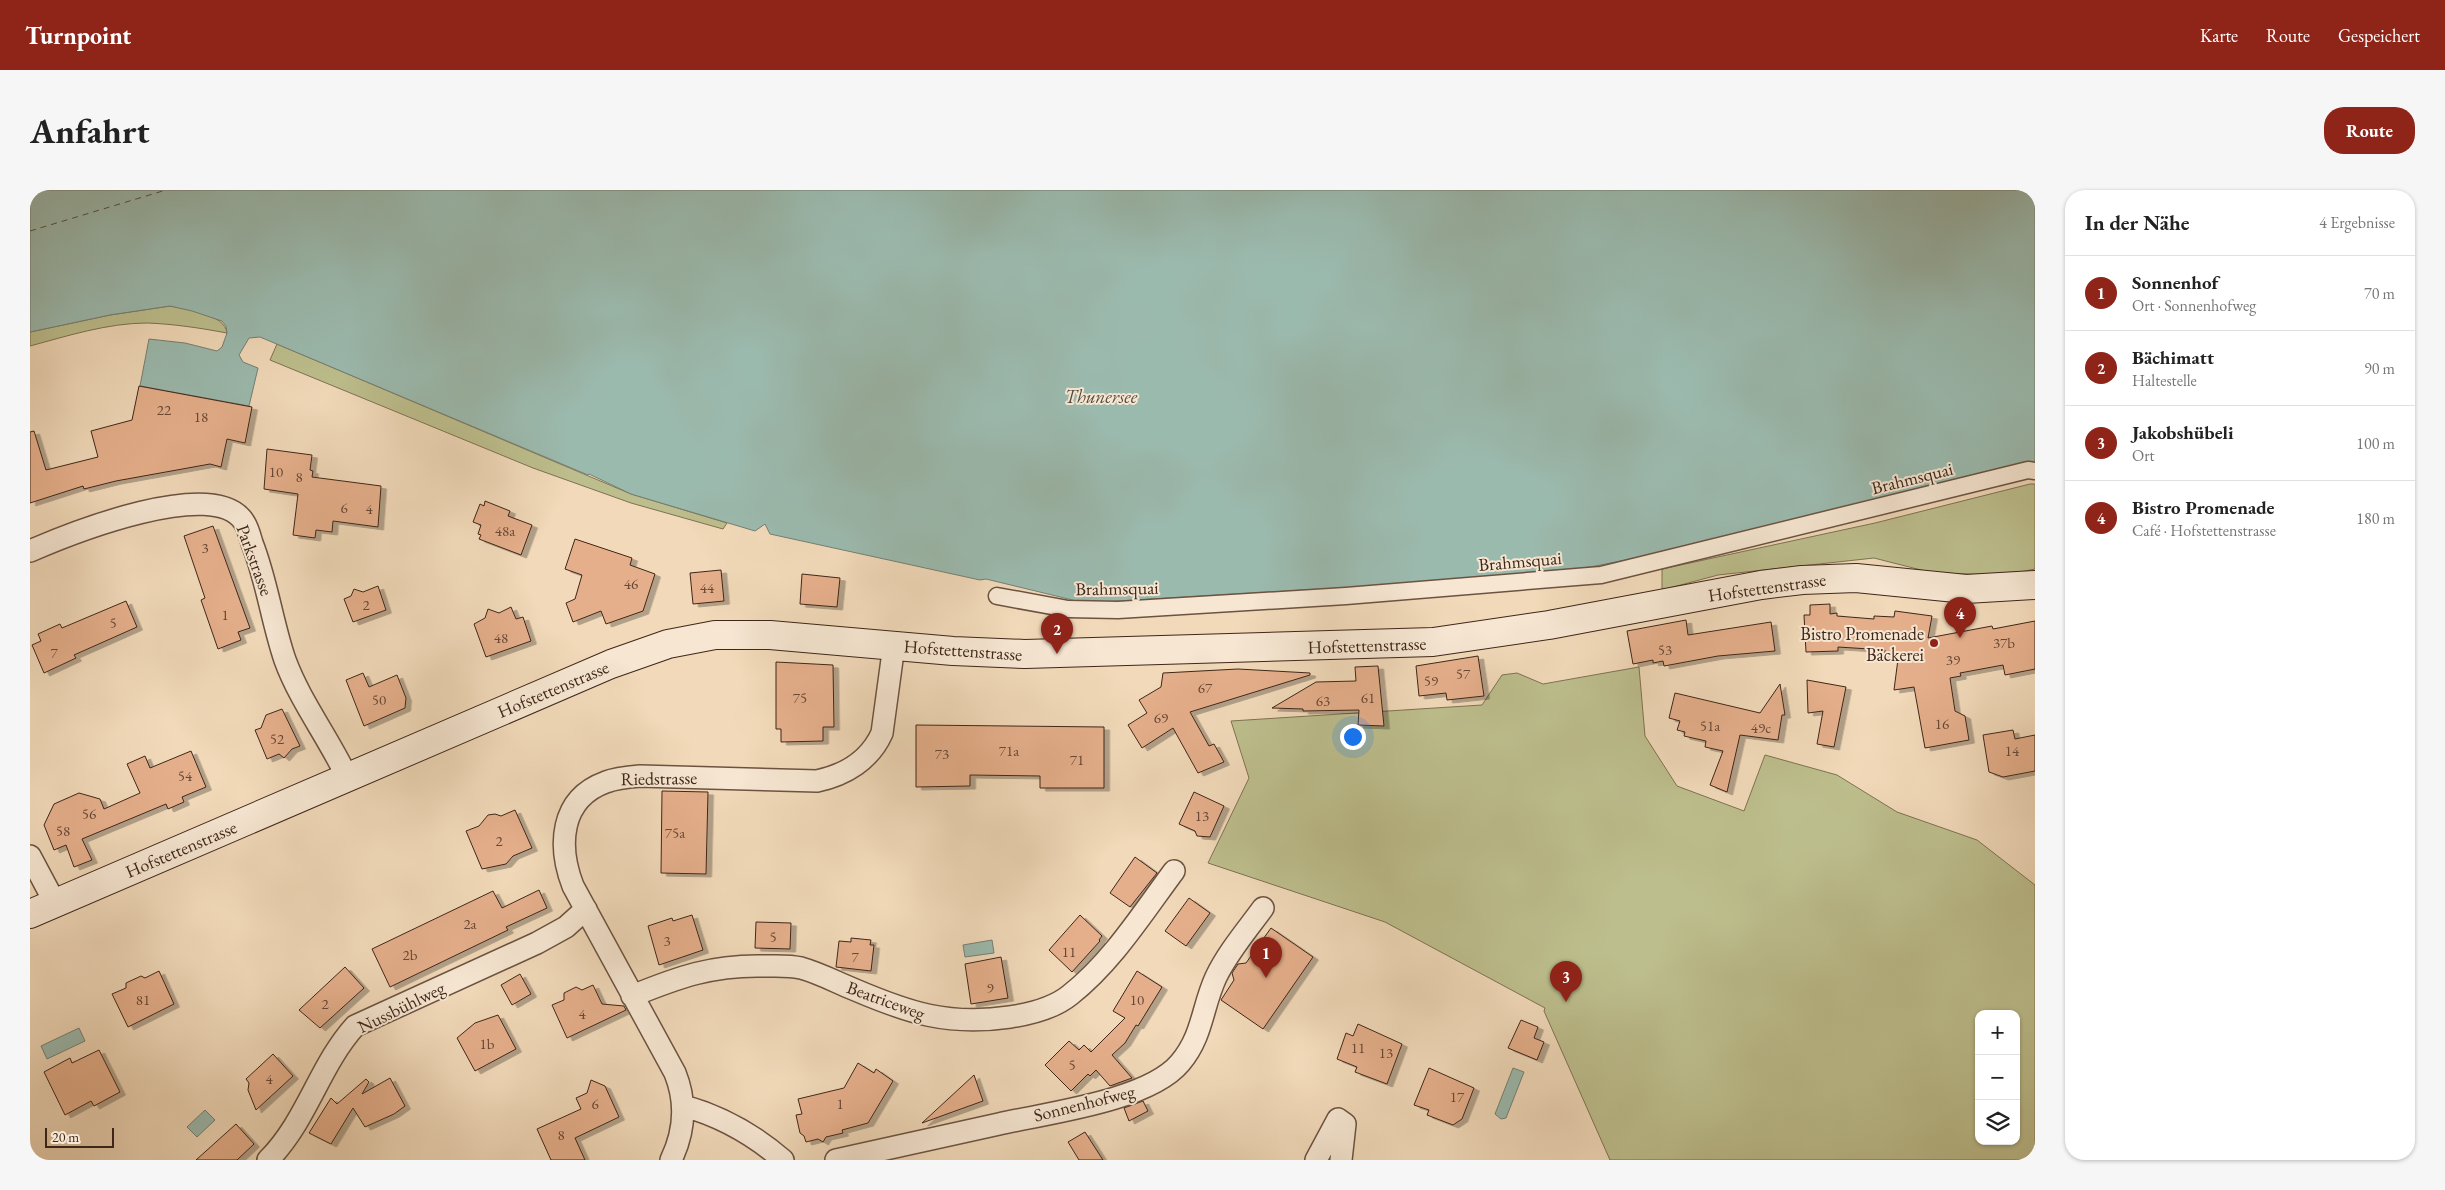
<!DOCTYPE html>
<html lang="de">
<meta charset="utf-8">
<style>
:root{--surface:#fff;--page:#f6f6f6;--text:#222;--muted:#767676;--line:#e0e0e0;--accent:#8f2418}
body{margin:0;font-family:"EB Garamond",serif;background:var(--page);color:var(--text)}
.controls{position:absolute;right:15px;bottom:15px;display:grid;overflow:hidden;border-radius:10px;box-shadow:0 1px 4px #0004}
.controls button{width:45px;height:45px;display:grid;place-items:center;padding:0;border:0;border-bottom:1px solid var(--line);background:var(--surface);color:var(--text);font:25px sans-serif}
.scale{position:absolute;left:15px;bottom:12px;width:69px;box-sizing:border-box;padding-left:5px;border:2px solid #3f2619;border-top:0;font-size:14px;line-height:18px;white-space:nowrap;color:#3f2619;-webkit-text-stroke:4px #f6e6d2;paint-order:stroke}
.you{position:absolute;left:1322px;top:546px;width:18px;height:18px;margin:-12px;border:4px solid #fff;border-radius:50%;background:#1a73e8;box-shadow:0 0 0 8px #1a73e833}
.badge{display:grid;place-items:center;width:32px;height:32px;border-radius:50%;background:var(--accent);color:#fff;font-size:16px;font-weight:700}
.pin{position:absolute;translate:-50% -41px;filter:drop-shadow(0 1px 2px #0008)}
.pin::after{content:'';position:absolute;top:26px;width:18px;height:15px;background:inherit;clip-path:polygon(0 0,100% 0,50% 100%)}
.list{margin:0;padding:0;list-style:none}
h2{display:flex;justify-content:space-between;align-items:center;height:65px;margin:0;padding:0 20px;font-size:21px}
h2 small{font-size:16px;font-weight:400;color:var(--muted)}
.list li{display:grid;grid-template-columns:32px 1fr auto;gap:15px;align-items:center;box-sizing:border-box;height:75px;padding:0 20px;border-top:1px solid var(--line)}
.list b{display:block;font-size:19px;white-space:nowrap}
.list p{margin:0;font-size:16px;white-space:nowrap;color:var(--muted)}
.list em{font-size:16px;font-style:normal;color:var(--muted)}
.icon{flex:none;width:28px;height:28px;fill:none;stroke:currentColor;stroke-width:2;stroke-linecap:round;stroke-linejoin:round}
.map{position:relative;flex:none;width:2005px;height:970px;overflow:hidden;border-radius:20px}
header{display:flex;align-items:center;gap:30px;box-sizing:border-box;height:70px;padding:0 25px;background:var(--accent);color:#fff}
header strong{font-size:24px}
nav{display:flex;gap:28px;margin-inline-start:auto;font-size:18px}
.intro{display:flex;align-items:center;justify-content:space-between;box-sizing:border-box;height:120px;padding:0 30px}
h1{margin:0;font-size:35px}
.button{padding:12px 22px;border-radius:20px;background:var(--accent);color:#fff;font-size:18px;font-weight:700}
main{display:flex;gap:30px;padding:0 30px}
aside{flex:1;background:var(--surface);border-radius:20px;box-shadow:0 1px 4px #0004}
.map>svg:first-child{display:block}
.green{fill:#bdbe8d;stroke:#7e7253;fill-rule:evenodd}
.water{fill:#9bbaae;stroke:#767f72}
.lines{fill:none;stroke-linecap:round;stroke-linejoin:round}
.ferry{stroke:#564b3e;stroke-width:1;stroke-dasharray:6 5;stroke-linecap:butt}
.building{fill:#e5af8b;stroke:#3f2619;filter:url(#shadow)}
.pedestrian-casing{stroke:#6c5341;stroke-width:19}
.minor-casing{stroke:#6c5341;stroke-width:24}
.secondary-casing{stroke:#3f2619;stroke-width:30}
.pedestrian{stroke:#f6e6d2;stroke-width:16}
.minor{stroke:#f6e6d2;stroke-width:21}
.secondary{stroke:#f6e6d2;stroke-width:28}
.poi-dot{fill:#8f2418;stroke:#f6e6d2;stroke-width:2}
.labels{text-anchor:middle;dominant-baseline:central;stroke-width:4;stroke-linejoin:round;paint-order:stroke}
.number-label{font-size:15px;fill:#684836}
.street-label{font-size:18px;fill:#3f2619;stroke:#f6e6d2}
.poi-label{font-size:18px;fill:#3f2619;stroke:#f6e6d2;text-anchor:end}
.water-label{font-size:19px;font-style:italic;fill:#564b3e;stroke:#f6e6d2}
</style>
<header>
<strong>Turnpoint</strong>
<nav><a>Karte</a><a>Route</a><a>Gespeichert</a></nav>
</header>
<div class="intro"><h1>Anfahrt</h1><a class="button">Route</a></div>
<main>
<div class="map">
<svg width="2005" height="970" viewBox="0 0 2005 970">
<defs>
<filter id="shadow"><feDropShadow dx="5.5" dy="3" stdDeviation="0" flood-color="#0004"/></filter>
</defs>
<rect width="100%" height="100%" fill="#f1d9b9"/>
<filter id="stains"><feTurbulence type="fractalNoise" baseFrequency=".004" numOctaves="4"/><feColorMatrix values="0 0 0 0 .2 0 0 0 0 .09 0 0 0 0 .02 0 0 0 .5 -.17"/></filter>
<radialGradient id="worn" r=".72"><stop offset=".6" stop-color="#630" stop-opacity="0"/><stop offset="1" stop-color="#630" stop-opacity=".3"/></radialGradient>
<path class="green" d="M140,116C156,119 195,124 197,143C170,138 144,134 117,133C78,133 37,146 0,156V142L80,125Z
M247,154L601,304L697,333L693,339L601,313L503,278L240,170Z
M2000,294H2005V379L1975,385L1903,383L1844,368L1688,385L1632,400V379L1845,333Z
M1609,477L1615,546L1647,596L1714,621L1735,565L1807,585L1867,622L1947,650L2005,695V970H1580L1514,821L1515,818L1355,732L1178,673L1219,588L1201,531L1452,515L1472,485L1487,483L1513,494ZM1949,824H1986V951H1949Z"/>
<path class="water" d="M0,0H2005V271L1622,365L1560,377L1444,390L1055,413L956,389L950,390L740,344L735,334L725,341L601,304L559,284L558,285L230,147L219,148L209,165L213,172L228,178L219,216L110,196L119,149L155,153L187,161L192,157L197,143L196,136L192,131L162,121L140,116L80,125L0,142Z
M962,750L964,763L935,767L933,755Z
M49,838L55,851L17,869L11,856Z
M1483,878L1494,882L1476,928L1471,929L1465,924Z
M175,920L185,930L167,947L157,937Z"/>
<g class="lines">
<path class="ferry" d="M0,41L136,0"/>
</g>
<path class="building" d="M109,196L222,217L215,253L197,249L191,277L180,274L86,291L54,299L53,296L0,313V242L4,241L16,280L68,267L61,241L102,230Z
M237,259L282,265L280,280L283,281L282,287L351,296L348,337L303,331L302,342L286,340L285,348L263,345L268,304L234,299Z
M455,311L480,321L478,326L502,335L491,365L449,349L451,345L448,344L451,335L443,332L450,314L454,316Z
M183,336L220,438L208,442L211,450L188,459L171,410L175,408L154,346Z
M545,349L602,368L600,375L625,384L613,421L576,434L571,421L543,432L536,413L545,409L552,385L535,379Z
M691,380L694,411L663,414L660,383Z
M772,384L810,388L807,417L770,414Z
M348,396L356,420L323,432L314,409L321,406L324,399L333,402Z
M96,411L107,437L44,465L46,468L14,483L2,455L11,451L8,444L30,434L32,438Z
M1800,414V424L1807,423V426L1844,429V426L1864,427L1865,421L1902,426L1898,448L1962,436L1963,439L2005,431V479L1975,485L1973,475L1930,483L1931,486L1920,488L1925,521L1935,526L1939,550L1895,558L1884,497L1864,500L1868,469H1854L1855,460L1808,457V461L1776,462L1774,425H1780V415Z
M481,417L486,429L493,427L501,451L456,467L444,434L455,428L458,419L469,423Z
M1656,430L1658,445L1741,432L1745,461L1688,466L1634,476L1633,471L1623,473V470L1603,474L1597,441Z
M1448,466L1454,506L1417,510L1416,503L1389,506L1386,476Z
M746,472L803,475L804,537H793V551L751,552V539H746Z
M1348,476L1354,536L1328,535L1329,520L1273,521V519L1242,518L1286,492L1326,491L1325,477Z
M1208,479L1280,483V485L1160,522L1179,556L1184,554L1194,572L1168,583L1143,538L1112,558L1098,535L1117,523L1109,510L1131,497L1133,483Z
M333,483L339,497L367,485L376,508L375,518L334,536L316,490Z
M1777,490L1816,497L1804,557L1787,554L1793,521L1778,523Z
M1750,494L1755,525H1752L1748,550L1710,545L1697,602L1680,595L1693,561L1675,557L1676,551L1654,546L1655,542L1647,540L1650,531L1639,528L1645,503L1730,523Z
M252,519L270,556L262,559L254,568L249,564L237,569L225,540L231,538L236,525Z
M886,535L1074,537V598H1010V586L940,585V596L886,597Z
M1983,540L1985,549L2005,545V581L1973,587L1959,582L1953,545Z
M161,561L176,597L152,607L154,612L138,619L136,614L52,649L62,670L44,677L36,655L24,660L14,635L24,614L49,603L70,609L74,619L110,603L97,574L115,566L120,578Z
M632,601L678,602L676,684L631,683Z
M1164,602L1194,616L1180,647L1167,646L1165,641L1149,634Z
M485,620L502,658L483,666L476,674L452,679L436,641L449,636L458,625L465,624L471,626Z
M1105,667L1127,683L1100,717L1080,703Z
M509,700L517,718L476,737L478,740L360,797L342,759L463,701L472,718Z
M1159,708L1180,723L1156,756L1135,741Z
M662,725L673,760L629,775L618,736L642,728L643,731Z
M1050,725L1072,746L1069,750L1070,751L1042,782L1019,760Z
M726,732L761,733L760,759L725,758Z
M1241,738L1283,767L1233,839L1191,810L1204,790L1202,783L1208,774L1216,773Z
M821,748L841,750L840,755H844L841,781L806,777L809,751L821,752Z
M971,767L978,808L941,814L935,774Z
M315,777L334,798L290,838L269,820Z
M129,781L144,814L98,837L82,804L96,798V793L111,786L115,788Z
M1107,781L1132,797L1108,836L1106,835L1095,853L1082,865L1102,888L1080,896L1066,880L1060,886L1058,884L1041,901L1015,875L1039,851L1049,860L1054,855L1061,862L1095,828L1083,821Z
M490,784L501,804L482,815L471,795Z
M563,795L572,814L594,816L596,820L537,848L522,815L534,810V803L546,797L552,800Z
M468,825L486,859L445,881L427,848L445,833Z
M1491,830L1508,837L1504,848L1514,852L1507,870L1478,858Z
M1328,834L1372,854L1357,894L1325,882L1327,877L1307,869L1316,843L1323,846Z
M69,860L90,902L64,916L61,911L35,925L14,882L40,868L42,873Z
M243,864L263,886L226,920L218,900L219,893L216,889Z
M828,873L844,883L846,879L863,891L838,933L812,940L813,943L796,947L793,952L788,949L776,952L774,946L770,943L766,925L772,924L768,909L814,898Z
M1399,878L1444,898L1432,929L1423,935L1397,925L1399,920L1384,915Z
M944,885L953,911L892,933Z
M360,888L375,916L364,924L335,937L323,918L301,954L279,943L301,908L307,914L336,889L339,892L332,904Z
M561,890L575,896L589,927L545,948L555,970H521L507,939L551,919L546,908L557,903Z
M1113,911L1118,921L1099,931L1094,918Z
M206,934L224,954L207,970H166Z
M1055,942L1073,970H1049L1038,952Z"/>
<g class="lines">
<defs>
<path id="pedestrian" d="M967,406L1038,419L1088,420L1316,406L1571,385L1998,280L2005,281"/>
<path id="minor" d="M0,361C39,344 185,285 214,332C218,338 220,346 222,353C237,391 242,432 255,470C270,511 298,547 317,587
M0,666L25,713
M602,806C649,787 682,775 733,776C746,776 759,775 771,778C789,783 806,792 823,799C879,823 918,836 980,827C1000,824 1024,818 1040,805C1082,772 1112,724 1144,681
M654,916C690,926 724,945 753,970
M238,970C277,931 289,876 325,836L507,753L536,737L556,719
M641,970C655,941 657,913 645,883L543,696C528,657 529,609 576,592C586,588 598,587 610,586L787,591C815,585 840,570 852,543L864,455
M806,970C861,958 915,946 969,934C1017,923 1118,911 1150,873C1173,846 1172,817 1186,787C1198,762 1217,740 1233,718
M1286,970L1308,929L1315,934L1311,970"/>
<path id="secondary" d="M0,724L581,474L638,454L685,445H740L923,461L995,464L1403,452L1519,435L1731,395L1772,390L1826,388L1936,399L2005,395"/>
</defs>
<use href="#pedestrian" class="pedestrian-casing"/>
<use href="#minor" class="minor-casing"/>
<use href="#secondary" class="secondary-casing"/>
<use href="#pedestrian" class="pedestrian"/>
<use href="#minor" class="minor"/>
<use href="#secondary" class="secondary"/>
</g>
<circle class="poi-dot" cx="1904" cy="453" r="5"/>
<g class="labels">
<g class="number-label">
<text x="134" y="219">22</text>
<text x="171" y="226">18</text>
<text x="246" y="281">10</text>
<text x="269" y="286">8</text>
<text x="314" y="317">6</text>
<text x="339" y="318">4</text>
<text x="475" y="340">48a</text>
<text x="175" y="357">3</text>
<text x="601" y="393">46</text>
<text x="677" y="397">44</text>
<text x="336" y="414">2</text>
<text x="195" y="424">1</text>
<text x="83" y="432">5</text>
<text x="471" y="447">48</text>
<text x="1974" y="452">37b</text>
<text x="1635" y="459">53</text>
<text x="24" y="462">7</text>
<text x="1923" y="469">39</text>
<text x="1433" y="483">57</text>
<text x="1401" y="490">59</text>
<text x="1175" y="497">67</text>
<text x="770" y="507">75</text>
<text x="1338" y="507">61</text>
<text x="349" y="509">50</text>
<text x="1293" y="510">63</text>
<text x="1131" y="527">69</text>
<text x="1912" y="533">16</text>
<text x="1680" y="535">51a</text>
<text x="1731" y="537">49c</text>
<text x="247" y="548">52</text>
<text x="979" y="560">71a</text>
<text x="1982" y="560">14</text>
<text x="912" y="563">73</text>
<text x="1047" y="569">71</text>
<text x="155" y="585">54</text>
<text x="59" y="623">56</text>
<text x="1172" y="625">13</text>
<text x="33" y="640">58</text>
<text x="645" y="642">75a</text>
<text x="469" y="650">2</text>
<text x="440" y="733">2a</text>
<text x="743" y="746">5</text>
<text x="637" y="750">3</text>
<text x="1039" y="761">11</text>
<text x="380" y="764">2b</text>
<text x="825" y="766">7</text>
<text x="960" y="797">9</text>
<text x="113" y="809">81</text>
<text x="1107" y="809">10</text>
<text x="295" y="813">2</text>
<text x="552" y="823">4</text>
<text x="457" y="853">1b</text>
<text x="1328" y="857">11</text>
<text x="1356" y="862">13</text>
<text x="1042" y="874">5</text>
<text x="239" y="888">4</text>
<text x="1427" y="906">17</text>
<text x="565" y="913">6</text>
<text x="810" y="913">1</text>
<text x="531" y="944">8</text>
</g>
<g class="street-label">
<text transform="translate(1882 288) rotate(-14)">Brahmsquai</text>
<text transform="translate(225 370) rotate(70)">Parkstrasse</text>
<text transform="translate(1490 371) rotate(-5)">Brahmsquai</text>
<text transform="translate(1737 397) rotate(-8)">Hofstettenstrasse</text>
<text transform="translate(1087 398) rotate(-1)">Brahmsquai</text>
<text transform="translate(1337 455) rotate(-2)">Hofstettenstrasse</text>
<text transform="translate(933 460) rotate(4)">Hofstettenstrasse</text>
<text transform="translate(523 499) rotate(-23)">Hofstettenstrasse</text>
<text transform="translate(629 588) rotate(-1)">Riedstrasse</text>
<text transform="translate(151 659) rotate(-23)">Hofstettenstrasse</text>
<text transform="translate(856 810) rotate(20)">Beatriceweg</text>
<text transform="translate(371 817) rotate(-26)">Nussbühlweg</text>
<text transform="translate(1054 913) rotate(-14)">Sonnenhofweg</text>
</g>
<g class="poi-label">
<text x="1894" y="443">Bistro Promenade<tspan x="1894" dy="21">Bäckerei</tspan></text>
</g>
<g class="water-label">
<text x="1071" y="206">Thunersee</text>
</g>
</g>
<rect width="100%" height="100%" filter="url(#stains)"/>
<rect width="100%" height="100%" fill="url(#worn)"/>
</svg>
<div class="controls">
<button>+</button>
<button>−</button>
<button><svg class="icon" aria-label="layers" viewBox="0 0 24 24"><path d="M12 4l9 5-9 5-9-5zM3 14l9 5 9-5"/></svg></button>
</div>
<div class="scale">20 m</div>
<div class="you"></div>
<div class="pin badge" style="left:1236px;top:788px">1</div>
<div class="pin badge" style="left:1027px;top:464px">2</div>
<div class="pin badge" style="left:1536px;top:812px">3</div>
<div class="pin badge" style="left:1930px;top:448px">4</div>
</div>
<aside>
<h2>In der Nähe<small>4 Ergebnisse</small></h2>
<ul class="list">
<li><span class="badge">1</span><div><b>Sonnenhof</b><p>Ort · Sonnenhofweg</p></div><em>70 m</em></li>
<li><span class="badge">2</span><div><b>Bächimatt</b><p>Haltestelle</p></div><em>90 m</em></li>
<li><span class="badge">3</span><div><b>Jakobshübeli</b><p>Ort</p></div><em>100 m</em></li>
<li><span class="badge">4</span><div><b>Bistro Promenade</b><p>Café · Hofstettenstrasse</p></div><em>180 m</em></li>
</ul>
</aside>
</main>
